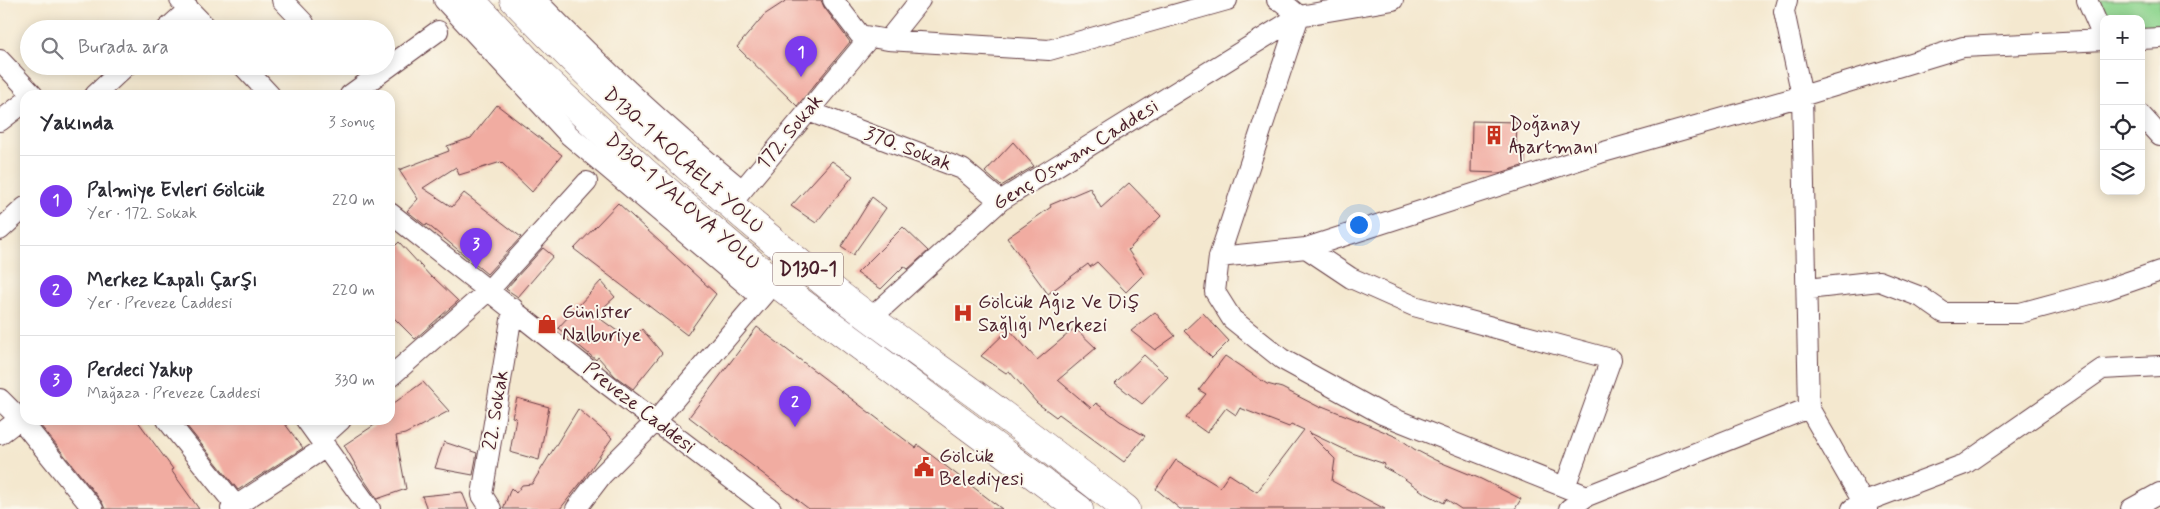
<!DOCTYPE html>
<html lang="tr">
<meta charset="utf-8">
<style>
:root{--surface:#fff;--page:#f7f7f7;--text:#2b2b33;--muted:#7c7c81;--line:#e1e1e2;--accent:#7c3aed}
body{margin:0;font-family:Mynerve,sans-serif;background:var(--page);color:var(--text)}
.controls{position:absolute;right:15px;top:15px;display:grid;overflow:hidden;border-radius:10px;box-shadow:0 2px 12px #0003}
.controls button{width:45px;height:45px;display:grid;place-items:center;padding:0;border:0;border-bottom:1px solid var(--line);background:var(--surface);color:var(--text);font:25px sans-serif}
.you{position:absolute;left:1358px;top:224px;width:18px;height:18px;margin:-12px;border:4px solid #fff;border-radius:50%;background:#1a73e8;box-shadow:0 0 0 8px #1a73e833}
.badge{display:grid;place-items:center;width:32px;height:32px;border-radius:50%;background:var(--accent);color:#fff;font-size:16px;font-weight:700}
.pin{position:absolute;translate:-50% -41px;filter:drop-shadow(0 1px 2px #0008)}
.pin::after{content:'';position:absolute;top:26px;width:18px;height:15px;background:inherit;clip-path:polygon(0 0,100% 0,50% 100%)}
.list{margin:0;padding:0;list-style:none}
h2{display:flex;justify-content:space-between;align-items:center;height:65px;margin:0;padding:0 20px;font-size:21px}
h2 small{font-size:16px;font-weight:400;color:var(--muted)}
.list li{display:grid;grid-template-columns:32px 1fr auto;gap:15px;align-items:center;box-sizing:border-box;height:90px;padding:0 20px;border-top:1px solid var(--line)}
.list b{display:block;font-size:19px;white-space:nowrap}
.list p{margin:0;font-size:16px;white-space:nowrap;color:var(--muted)}
.list em{font-size:16px;font-style:normal;color:var(--muted)}
.icon{flex:none;width:28px;height:28px;fill:none;stroke:currentColor;stroke-width:2;stroke-linecap:round;stroke-linejoin:round}
.map{position:relative;flex:none;width:2160px;height:509px;overflow:hidden}
.search{position:absolute;background:var(--surface);box-shadow:0 2px 12px #0003;left:20px;top:20px;width:375px;height:55px;display:flex;align-items:center;gap:12px;box-sizing:border-box;padding:0 18px;border-radius:28px;color:var(--muted);font-size:19px}
.panel{position:absolute;background:var(--surface);box-shadow:0 2px 12px #0003;left:20px;top:90px;width:375px;height:335px;border-radius:15px}
.map>svg:first-child{display:block}
.green{fill:#90d690;stroke:#6d7a5e}
.building{fill:#f1aca1}
.lines{fill:none;stroke-linecap:round;stroke-linejoin:round}
.minor-casing{stroke:#643d44;stroke-width:22}
.highway-casing{stroke:#643d44;stroke-width:29}
.minor{stroke:#fff;stroke-width:20}
.highway{stroke:#fff;stroke-width:28}
.labels{text-anchor:middle;dominant-baseline:central;stroke-width:4;stroke-linejoin:round;paint-order:stroke}
.shield{fill:#fbf7ec;stroke:#7f6065;stroke-width:1}
.shield-label{font-size:19px;font-weight:bold;fill:#4a1f2b}
.poi-label{font-size:20px;fill:#4a1f2b;stroke:#fbf7ec;text-anchor:start}
.street-label{font-size:20px;fill:#4a1f2b;stroke:#fbf7ec}
</style>
<div class="map">
<svg width="2160" height="509" viewBox="0 0 2160 509">
<rect width="100%" height="100%" fill="#fbf7ec"/>
<filter id="ink" filterUnits="userSpaceOnUse"><feTurbulence type="fractalNoise" baseFrequency=".02" numOctaves="2"/><feDisplacementMap in="SourceGraphic" scale="10" xChannelSelector="R" yChannelSelector="G"/><feConvolveMatrix kernelMatrix="1 2 1 2 8 2 1 2 1" color-interpolation-filters="sRGB"/></filter>
<filter id="wash" filterUnits="userSpaceOnUse"><feTurbulence type="fractalNoise" baseFrequency=".0096" numOctaves="4" result="noise"/><feDisplacementMap in="SourceGraphic" scale="20" xChannelSelector="R" yChannelSelector="G"/><feGaussianBlur stdDeviation="1.12" result="paint"/><feColorMatrix in="noise" values="0 0 0 0 0 0 0 0 0 0 0 0 0 0 0 0 0 1.4 0 .05"/><feComposite in="paint" operator="in"/></filter>
<g filter="url(#wash)">
<rect width="100%" height="100%" fill="#f4e8cf"/>
<path class="green" d="M2087,0H2160V38L2141,39V19H2104Z"/>
<g id="blocks">
<path class="building" d="M787,0H821L824,7L850,42L797,106L737,47L764,15Z
M497,105L562,155L532,192L501,162L459,175L456,167L423,188L452,207L464,193L521,237L487,274L427,224L426,226L407,211L418,199L399,170L449,151L447,146L471,138Z
M1472,121L1517,122L1516,148H1525V165L1500,173L1471,172Z
M1013,142L1034,166L1001,186L985,172Z
M832,161L853,176L816,223L791,206Z
M1129,183L1161,216L1128,250L1144,274L1126,292L1097,262L1090,267L1088,264L1048,294L1007,238L1051,207L1050,205L1090,188L1101,208Z
M872,197L886,208L853,255L841,247Z
M618,203L716,294L687,335L574,249Z
M903,227L928,251L908,269L904,266L881,289L857,273Z
M390,240L396,245L399,242L432,278L433,277L458,301L415,339L390,314Z
M543,248L553,256L518,297L506,289Z
M601,281L615,297L595,315L631,341L642,329L662,353L633,389L615,376L598,357L596,360L558,328Z
M1155,312L1175,336L1155,350L1131,331Z
M1203,313L1229,341L1212,358L1184,331Z
M757,327L916,448L918,445L1002,509H809L689,417Z
M1075,328L1096,348L1058,380L1091,408L1096,403L1120,421L1145,436L1124,462L1059,414L1056,417L1037,403L1009,371L1006,373L981,356L1009,329L1037,360Z
M1144,355L1168,377L1142,404L1115,383Z
M1225,356L1267,384L1282,388L1321,408L1322,406L1357,420L1399,438L1414,449L1435,460L1481,479L1521,499L1515,509H1461L1446,499L1444,503L1423,492L1402,477L1383,467L1385,464L1352,453L1308,432L1335,459L1332,481L1385,509H1180L1156,489L1176,460L1220,487L1229,474L1257,492L1304,430L1291,424L1289,427L1240,408L1236,415L1226,408L1207,433L1186,418L1206,394L1199,390Z
M423,382L449,411L405,434L396,436L406,489L377,499L363,478L344,445L382,420H390V406Z
M517,398L549,407L539,460L510,452L516,418L512,417Z
M578,409L612,438L583,480L560,509H503L511,488L516,493L522,485L532,484Z
M36,420H137L173,469L171,470L199,509H105L102,502Z
M182,420H282L303,448L238,490Z
M444,442L477,453L473,475L435,468Z
M462,492L469,509H427L422,496Z"/>
</g>
</g>
<g filter="url(#ink)">
<use href="#blocks" fill-opacity="0" stroke="#643d44" stroke-width="1"/>
<g class="lines">
<defs>
<path id="minor" d="M180,0L208,29
M282,0L304,23L295,29
M444,0L569,135L761,297
M536,0C601,67 670,131 742,190
M833,0L860,35L888,40L1049,50L1227,0
M1277,0H1280L1299,16
M2087,0L2104,39
M1299,16L1219,257L1215,292L1232,319L1282,359L1382,414L1587,496L1809,408L1802,96L1784,11L1787,0
M167,29L189,9
M2141,39L2160,38
M888,40L920,0
M0,60L33,95
M243,66L270,95
M95,95L126,66
M350,95L438,31
M808,111L962,169L1000,201
M2141,115L2160,136
M0,121L25,102
M734,200L870,37
M390,213L608,385L771,509
M0,230L25,207
M1306,248L1351,278L1414,306L1611,359L1565,487
M1219,257L1306,248L1600,153L1802,96L1963,47L2104,40
M1807,289L1879,281L1921,297L1944,313H2020L2105,290L2160,271
M871,318L1000,201L1299,16L1393,0
M390,377L489,290L587,182
M0,399L20,419L93,509
M1809,408L1867,509
M167,420L236,506
M306,420L370,509
M0,434L25,415
M320,439L341,420
M231,509L326,447
M491,509L482,495L513,308
M576,509L602,475L655,422L769,288
M1569,509L1587,496
M1852,509L1862,503L1965,464L2102,369L2160,366
M2131,509L2160,493"/>
<path id="highway" d="M471,0L542,76L645,172L774,282L1079,509
M514,0C613,103 719,199 831,288C886,332 946,372 1002,414C1044,445 1085,477 1126,509"/>
</defs>
<use href="#minor" class="minor-casing"/>
<use href="#highway" class="highway-casing"/>
<use href="#minor" class="minor"/>
<use href="#highway" class="highway"/>
</g>
</g>
<defs>
<symbol id="building-bare" viewBox="-9 -9 18 18"><path d="M-4-6H4V6H1V3H-1V6H-4ZM-2.5-4.3h1.7v1.8h-1.7ZM.8-4.3h1.7v1.8H.8ZM-2.5-1h1.7V.8h-1.7ZM.8-1h1.7V.8H.8Z" fill="#c8321e" stroke="#fbf7ec" stroke-width="2.5" paint-order="stroke"/></symbol>
<symbol id="hospital-bare" viewBox="-9 -9 18 18"><path d="M-5-5h3v3.5h4V-5h3V5h-3V1.5h-4V5h-3Z" fill="#c8321e" stroke="#fbf7ec" stroke-width="2.5" paint-order="stroke"/></symbol>
<symbol id="shop-bare" viewBox="-9 -9 18 18"><path d="M-5-2.5h2.3a2.7 3.5 0 0 1 5.4 0H5L5.5 6h-11ZM-1.5-2.5h3a1.5 2.3 0 0 0-3 0Z" fill="#c8321e" stroke="#fbf7ec" stroke-width="2.5" paint-order="stroke"/></symbol>
<symbol id="civic-bare" viewBox="-9 -9 18 18"><path d="M-.6-6.5H3V-4.5H.6V-3L4-1V1h2V6H-6V1h2V-1L-.6-3ZM-1.2 2.5V6h2.4V2.5Z" fill="#c8321e" stroke="#fbf7ec" stroke-width="2.5" paint-order="stroke"/></symbol>
</defs>
<g fill-rule="evenodd">
<use href="#building-bare" x="1480" y="121" width="28" height="28"/>
<use href="#hospital-bare" x="949" y="299" width="28" height="28"/>
<use href="#shop-bare" x="533" y="310" width="28" height="28"/>
<use href="#civic-bare" x="910" y="453" width="28" height="28"/>
</g>
<g class="labels">
<rect class="shield" x="773" y="252.5" width="70" height="33" rx="4"/>
<g class="shield-label">
<text x="808" y="269">D130-1</text>
</g>
<g class="poi-label">
<text x="1509" y="124">Doğanay<tspan x="1509" dy="23">Apartmanı</tspan></text>
<text x="978" y="302">Gölcük Ağız Ve Diş<tspan x="978" dy="23">Sağlığı Merkezi</tspan></text>
<text x="562" y="312">Günister<tspan x="562" dy="23">Nalburiye</tspan></text>
<text x="939" y="456">Gölcük<tspan x="939" dy="23">Belediyesi</tspan></text>
</g>
<g class="street-label">
<text transform="translate(790 132) rotate(-50)">172. Sokak</text>
<text transform="translate(908 149) rotate(21)">370. Sokak</text>
<text transform="translate(1076 155) rotate(-32)">Genç Osman Caddesi</text>
<text transform="translate(683 161) rotate(42)">D130-1 KOCAELİ YOLU</text>
<text transform="translate(682 202) rotate(41)">D130-1 YALOVA YOLU</text>
<text transform="translate(639 408) rotate(38)">Preveze Caddesi</text>
<text transform="translate(496 410) rotate(-81)">22. Sokak</text>
</g>
</g>
</svg>
<div class="controls">
<button>+</button>
<button>−</button>
<button><svg class="icon" aria-label="locate" viewBox="0 0 24 24"><circle cx="12" cy="12" r="6"/><path d="M12 2v4M12 18v4M2 12h4M18 12h4"/></svg></button>
<button><svg class="icon" aria-label="layers" viewBox="0 0 24 24"><path d="M12 4l9 5-9 5-9-5zM3 14l9 5 9-5"/></svg></button>
</div>
<div class="you"></div>
<div class="pin badge" style="left:801px;top:77px">1</div>
<div class="pin badge" style="left:795px;top:427px">2</div>
<div class="pin badge" style="left:476px;top:269px">3</div>
<div class="search"><svg class="icon" aria-label="search" viewBox="0 0 24 24"><circle cx="10" cy="10" r="6"/><path d="M15 15l6 6"/></svg>Burada ara</div>
<section class="panel">
<h2>Yakında<small>3 sonuç</small></h2>
<ul class="list">
<li><span class="badge">1</span><div><b>Palmiye Evleri Gölcük</b><p>Yer · 172. Sokak</p></div><em>220 m</em></li>
<li><span class="badge">2</span><div><b>Merkez Kapalı Çarşı</b><p>Yer · Preveze Caddesi</p></div><em>220 m</em></li>
<li><span class="badge">3</span><div><b>Perdeci Yakup</b><p>Mağaza · Preveze Caddesi</p></div><em>330 m</em></li>
</ul>
</section>
</div>
